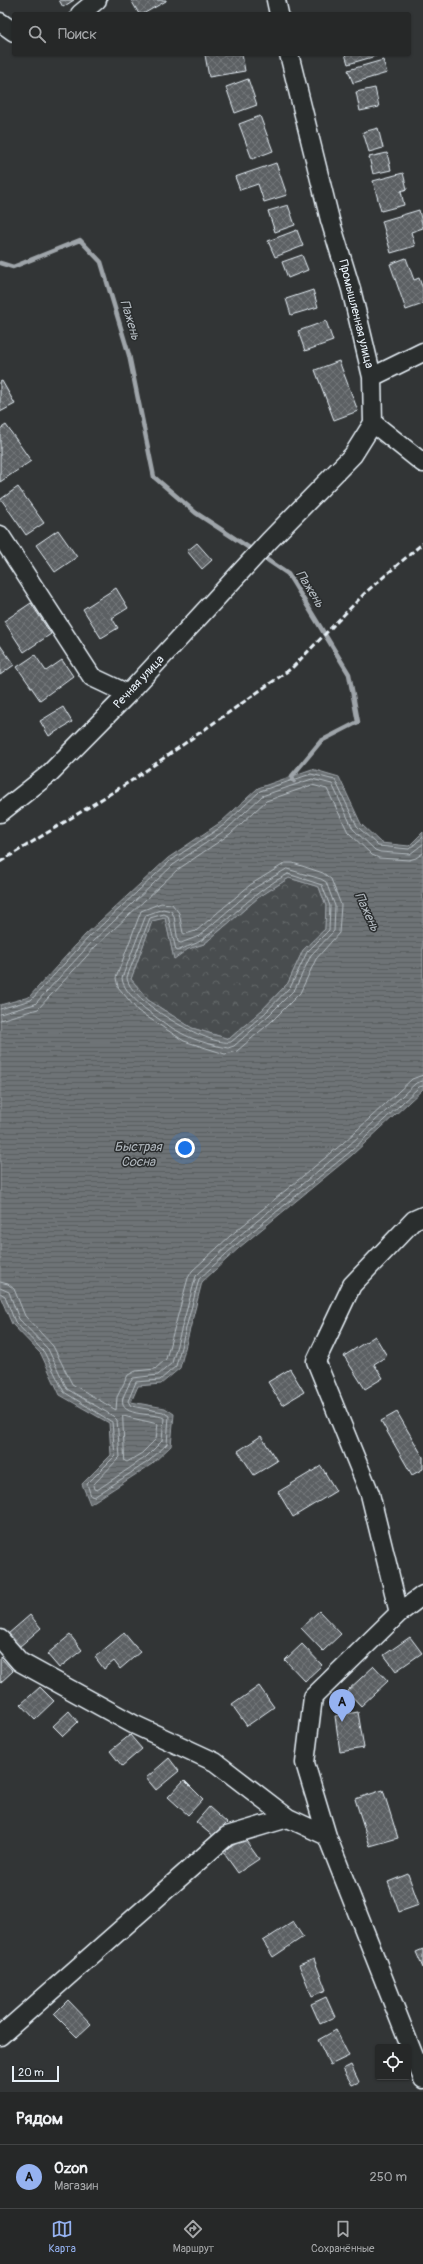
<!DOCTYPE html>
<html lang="ru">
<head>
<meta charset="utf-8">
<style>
  body { margin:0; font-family:Pangolin,sans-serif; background:#2e3030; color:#f1f3f6 }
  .controls { position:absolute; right:12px; bottom:12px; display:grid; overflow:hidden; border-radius:4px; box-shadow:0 1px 3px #0004 }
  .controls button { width:36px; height:36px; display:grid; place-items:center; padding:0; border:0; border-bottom:1px solid #424445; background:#262828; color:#f1f3f6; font:20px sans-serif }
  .scale { position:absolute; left:12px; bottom:10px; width:47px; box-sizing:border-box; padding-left:4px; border:2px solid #e8f1f8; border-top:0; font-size:11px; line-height:14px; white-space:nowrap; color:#e8f1f8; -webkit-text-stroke:3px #2a2d2e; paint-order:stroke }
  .you { position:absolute; left:185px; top:1148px; width:14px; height:14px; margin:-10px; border:3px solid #fff; border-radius:50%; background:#1a73e8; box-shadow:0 0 0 6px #1a73e833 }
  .badge { display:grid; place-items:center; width:26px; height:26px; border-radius:50%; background:#95b2f1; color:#111; font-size:13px; font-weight:700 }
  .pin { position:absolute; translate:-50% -33px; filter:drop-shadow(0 1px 2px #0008) }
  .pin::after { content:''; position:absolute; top:21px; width:14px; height:12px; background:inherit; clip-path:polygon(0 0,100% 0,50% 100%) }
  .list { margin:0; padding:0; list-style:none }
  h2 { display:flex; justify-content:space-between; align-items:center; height:52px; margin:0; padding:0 16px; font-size:17px }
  h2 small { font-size:13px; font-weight:400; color:#a4a6a8 }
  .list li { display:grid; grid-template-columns:26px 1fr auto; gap:12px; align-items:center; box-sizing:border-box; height:64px; padding:0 16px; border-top:1px solid #424445 }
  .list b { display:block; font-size:15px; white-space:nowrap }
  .list p { margin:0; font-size:13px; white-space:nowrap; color:#a4a6a8 }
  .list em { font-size:13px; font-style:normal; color:#a4a6a8 }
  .icon { flex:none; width:22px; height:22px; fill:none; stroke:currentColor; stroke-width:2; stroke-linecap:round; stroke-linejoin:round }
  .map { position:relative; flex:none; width:423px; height:2092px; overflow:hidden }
  .search { position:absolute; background:#262828; box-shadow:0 1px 3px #0004; left:12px; right:12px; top:12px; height:44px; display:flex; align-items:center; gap:10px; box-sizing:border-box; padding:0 14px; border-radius:4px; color:#a4a6a8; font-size:15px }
  .sheet { height:116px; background:#262828 }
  nav { display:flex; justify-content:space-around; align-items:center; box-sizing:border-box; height:56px; border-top:1px solid #424445; background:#262828; font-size:11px; color:#a4a6a8 }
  nav a { display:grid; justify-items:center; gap:2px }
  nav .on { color:#95b2f1 }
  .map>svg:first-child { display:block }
</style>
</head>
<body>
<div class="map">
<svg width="423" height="2092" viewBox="0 0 423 2092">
  <defs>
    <pattern id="forest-crowns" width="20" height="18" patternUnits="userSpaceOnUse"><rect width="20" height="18" fill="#494d4f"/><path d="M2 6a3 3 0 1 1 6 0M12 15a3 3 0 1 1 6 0" fill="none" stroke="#636769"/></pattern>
    <pattern id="water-rules" width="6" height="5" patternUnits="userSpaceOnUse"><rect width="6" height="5" fill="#6e7376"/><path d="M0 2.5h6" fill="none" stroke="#5a5e60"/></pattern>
    <pattern id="building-cross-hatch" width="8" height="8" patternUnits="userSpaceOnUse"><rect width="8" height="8" fill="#5c6063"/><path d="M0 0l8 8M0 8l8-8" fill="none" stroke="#73777a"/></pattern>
  </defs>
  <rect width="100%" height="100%" fill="#323536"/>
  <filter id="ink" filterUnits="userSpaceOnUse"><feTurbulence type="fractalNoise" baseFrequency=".025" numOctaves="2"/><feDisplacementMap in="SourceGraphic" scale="8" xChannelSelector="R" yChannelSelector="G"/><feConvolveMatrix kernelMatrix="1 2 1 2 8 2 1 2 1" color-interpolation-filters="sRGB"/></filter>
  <g filter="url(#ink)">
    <path fill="url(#forest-crowns)" stroke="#989fa4" d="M289 878 319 887 326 906 325 929 303 950 288 983 262 1010 229 1039 192 1028 148 1000 131 979 152 921 165 917 174 959 188 949 204 944 259 897Z"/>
    <path fill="url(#water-rules)" stroke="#9fa5aa" fill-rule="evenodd" d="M312 769 339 777 361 824 381 843 409 846 423 832V1089L352 1155 240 1247 202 1282 180 1368 161 1384 138 1386 131 1402 165 1408 174 1414 171 1446 152 1464 90 1504 82 1484 111 1455 109 1423 60 1395 41 1354 12 1324 0 1296V1005L29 997 85 935 168 858 221 822 258 788ZM289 878 319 887 326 906 325 929 303 950 288 983 262 1010 229 1039 192 1028 148 1000 131 979 152 921 165 918 174 959 188 949 204 944 259 897Z"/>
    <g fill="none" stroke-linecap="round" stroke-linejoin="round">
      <path stroke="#b7bfc4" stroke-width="1" d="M286 863H293L323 873 331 879 341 905 339 933 316 959 300 993 272 1021 237 1051 225 1054 184 1041 138 1011 118 987 116 978 141 911 161 903 172 904 179 913 183 933 185 934 196 931 250 885Z
        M287 869 321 879 326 882 335 906 334 931 311 955 295 989 268 1016 234 1046 228 1048C215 1046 201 1042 189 1037 171 1029 123 998 122 978L146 915 163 909 171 911 174 916 178 942 181 943 199 936 253 889Z
        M288 874 322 885 330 906 329 930 307 952 291 986 265 1013 231 1042C210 1047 127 1000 127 977L150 918 164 914 168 916 176 950 178 951C186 946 196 945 203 939 232 918 255 890 288 874Z
        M0 1009 31 1000 88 938 170 861 224 825 260 791 311 774 335 780 357 826 378 846 409 849 423 837
        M0 1014 35 1004 92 942 173 865 227 829 262 796 312 779 332 784 353 829 375 850 380 852 410 854 423 844
        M0 1020 38 1009 96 946 177 870 230 834 266 801 312 785 327 789 348 832 372 855 379 858 409 860 416 858 423 853
        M0 1282 8 1284 14 1289 25 1316 53 1346 72 1384 116 1410 117 1397 128 1375 136 1371 155 1369 166 1359 188 1278 192 1271 230 1236 342 1144 412 1079 423 1075
        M0 1288 9 1292 19 1319 48 1349 67 1389 113 1416 117 1420 120 1457 93 1485 94 1489 97 1490 146 1457 162 1441 164 1418C153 1412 114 1418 124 1395 127 1389 129 1383 133 1378L158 1375 172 1363 196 1276 234 1240 346 1148 416 1083 423 1081
        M0 1293 5 1296 15 1322 44 1352 64 1392 112 1422 115 1456 87 1484 91 1496 94 1497 149 1461 167 1444 169 1416 163 1412 131 1406 128 1401 136 1382 160 1380 176 1366 199 1279 237 1244 350 1152 419 1087 423 1086
        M123 1416 158 1424 156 1439 142 1453 127 1462 125 1461Z"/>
      <path stroke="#9fa5aa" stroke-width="4.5" d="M0 263 13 267 80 240 101 262 129 355 154 477 196 513 254 551
        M260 555 288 574 349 674 358 722 321 741 292 776 294 781"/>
    </g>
    <path fill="url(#building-cross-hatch)" stroke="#e8f1f8" d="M59 0H74L63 7Z
      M131 0H166V1L143 14H139Z
      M214 54H242L245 71 209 77 205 55Z
      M345 54H375L376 56 348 64Z
      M383 60 387 73 353 83 348 70Z
      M248 79 257 105 235 113 226 87Z
      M375 88 379 107 360 111 356 92Z
      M260 116 273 151 252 159 239 124Z
      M378 128 383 148 369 152 363 132Z
      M387 153 391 170 373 174 369 157Z
      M276 163 287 195 264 202 258 184 240 190 235 177Z
      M403 173 407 189 401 191 404 205 381 211 373 181Z
      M288 205 295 225 275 232 268 211Z
      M419 210 423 228 411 232 415 246 391 253 382 221Z
      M297 230 303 246 275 257 268 241Z
      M302 255 308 270 288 278 282 262Z
      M406 258 414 280 419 278 423 289V304L406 310 390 264Z
      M313 290 318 307 291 315 286 299Z
      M326 321 333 341 305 351 298 331Z
      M339 361 358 411 334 420 315 370Z
      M2 381 15 404 0 412V382Z
      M6 425 31 461 0 482V429Z
      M18 487 44 523 26 535 1 499Z
      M58 530 77 557 55 572 36 545Z
      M197 543 212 560 202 569 187 551Z
      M116 588 128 608 112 618 118 628 101 638 83 609Z
      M31 603 51 634 24 652 4 621Z
      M0 645 14 665 0 675Z
      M35 655 46 671 62 660 73 676 40 700 17 667Z
      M63 707 72 722 49 736 40 721Z
      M375 1336 387 1356 374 1364 383 1378 365 1389 344 1356Z
      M290 1369 304 1392 282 1405 268 1382Z
      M397 1412 423 1457V1469L412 1475 381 1421Z
      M261 1436 277 1461 254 1475 238 1451Z
      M321 1466 336 1491 293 1517 278 1492Z
      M319 1611 341 1634 323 1651 301 1628Z
      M30 1615 41 1628 19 1647 8 1634Z
      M124 1633 140 1652 120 1669 114 1661 104 1669 95 1657Z
      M70 1635 82 1650 59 1668 47 1654Z
      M410 1637 422 1653 396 1671 384 1655Z
      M302 1644 322 1665 305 1681 285 1660Z
      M0 1657 13 1671 0 1683Z
      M374 1666 388 1681 361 1706 347 1691Z
      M259 1686 274 1707 247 1726 232 1705Z
      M40 1687 54 1701 35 1719 21 1704Z
      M69 1711 78 1722 63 1736 53 1726Z
      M358 1712 364 1748 340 1752 335 1716Z
      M130 1735 142 1749 122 1766 110 1751Z
      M169 1758 179 1771 156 1790 146 1778Z
      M184 1780 203 1799 188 1815 168 1797Z
      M383 1790 398 1838 370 1846 355 1799Z
      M209 1807 227 1823 214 1837 196 1822Z
      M244 1838 259 1859 238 1873 223 1852Z
      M408 1874 419 1905 399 1912 388 1882Z
      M293 1922 303 1937 273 1957 263 1941Z
      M423 1949V1968L416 1952Z
      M314 1959 326 1990 312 1996 299 1965Z
      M326 1997 335 2017 320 2024 311 2004Z
      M68 2000 91 2024 77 2037 54 2014Z
      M336 2030 349 2056 330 2065 318 2040Z
      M351 2065 359 2082 352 2085 343 2069Z"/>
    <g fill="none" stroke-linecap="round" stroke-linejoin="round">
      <g stroke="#e8f1f8" stroke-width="21">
        <path id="minor" d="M276 0 279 14
          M80 14 97 0
          M0 22 14 32
          M372 377 423 352
          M373 423 423 463
          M0 535 92 677 128 694
          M0 813 49 774 128 694 269 541 353 455 373 423 372 377 351 289 330 220 289 54
          M423 1595 399 1613 313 1697 305 1763 327 1836 423 2079
          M399 1613 370 1494 316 1361 352 1285 414 1220 423 1216
          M0 1639 20 1662 133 1724 215 1762 288 1818 327 1836
          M0 2036 227 1836 288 1818"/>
      </g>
      <use href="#minor" stroke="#2a2d2e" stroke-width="18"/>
      <path stroke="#e8f1f8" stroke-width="3" stroke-dasharray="6 3" stroke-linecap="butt" d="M0 862 134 779 292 668 366 592 423 543"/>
    </g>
  </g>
  <g text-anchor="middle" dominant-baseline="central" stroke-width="3" stroke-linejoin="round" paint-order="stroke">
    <g font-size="12" fill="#e8f1f8" stroke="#2a2d2e">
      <text transform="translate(356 314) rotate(76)">Промышленная улица</text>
      <text transform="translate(139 682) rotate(-47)">Речная улица</text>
    </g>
    <g font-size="13" font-style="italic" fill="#b1b8be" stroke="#2a2d2e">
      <text transform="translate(130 320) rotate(73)">Пажень</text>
      <text transform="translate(310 589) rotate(58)">Пажень</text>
      <text transform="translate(367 912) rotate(65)">Пажень</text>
      <text x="138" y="1147">Быстрая<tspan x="138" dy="15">Сосна</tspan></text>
    </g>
  </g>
</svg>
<div class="controls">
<button><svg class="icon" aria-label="locate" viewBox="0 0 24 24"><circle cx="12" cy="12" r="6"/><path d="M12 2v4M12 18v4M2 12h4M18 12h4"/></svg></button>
</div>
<div class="scale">20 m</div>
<div class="you"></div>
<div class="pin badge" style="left:342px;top:1722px">A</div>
<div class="search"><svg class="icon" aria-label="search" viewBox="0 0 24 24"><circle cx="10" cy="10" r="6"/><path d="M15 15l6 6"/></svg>Поиск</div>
</div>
<section class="sheet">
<h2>Рядом<small></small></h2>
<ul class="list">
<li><span class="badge">A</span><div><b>Ozon</b><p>Магазин</p></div><em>250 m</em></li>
</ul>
</section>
<nav>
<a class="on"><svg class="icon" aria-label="map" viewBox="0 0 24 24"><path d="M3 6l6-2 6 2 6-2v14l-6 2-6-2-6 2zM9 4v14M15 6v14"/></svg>Карта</a>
<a><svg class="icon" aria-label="directions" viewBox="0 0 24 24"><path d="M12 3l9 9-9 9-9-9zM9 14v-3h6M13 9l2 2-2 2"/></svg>Маршрут</a>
<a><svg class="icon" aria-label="saved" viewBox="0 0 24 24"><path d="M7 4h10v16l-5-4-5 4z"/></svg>Сохранённые</a>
</nav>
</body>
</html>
